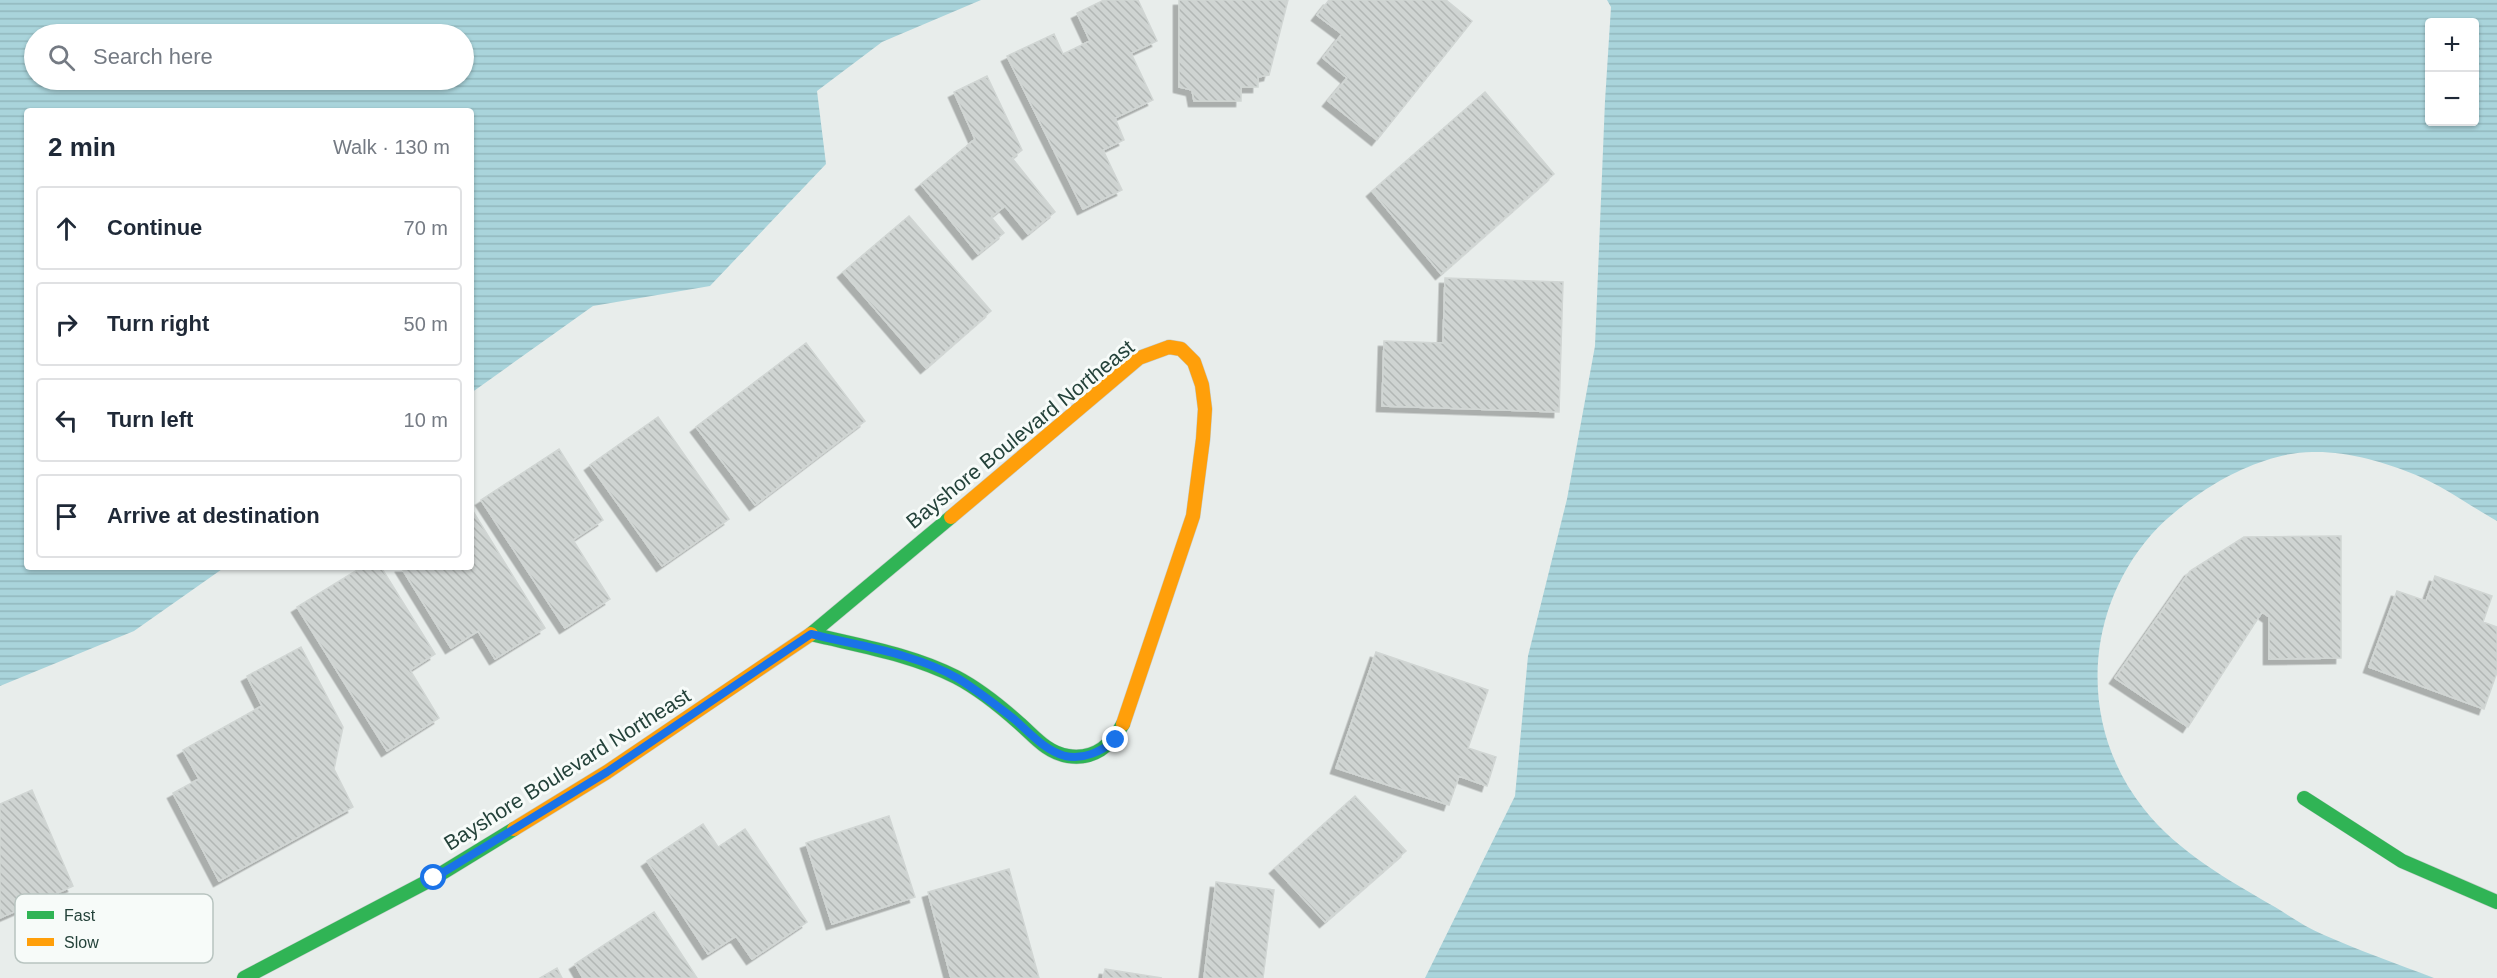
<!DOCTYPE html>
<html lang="en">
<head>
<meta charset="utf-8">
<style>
  body { margin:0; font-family:Arial,sans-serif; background:#f2f2f3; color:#1f2937 }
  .controls { position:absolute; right:18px; top:18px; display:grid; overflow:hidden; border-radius:6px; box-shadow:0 2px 4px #0004 }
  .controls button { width:54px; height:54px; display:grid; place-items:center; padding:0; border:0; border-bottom:2px solid #e0e1e3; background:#fff; color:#1f2937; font:30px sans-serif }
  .stop { position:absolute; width:18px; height:18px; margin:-14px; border:4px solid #1a73e8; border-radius:50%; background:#fff }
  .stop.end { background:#1a73e8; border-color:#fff; box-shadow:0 2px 6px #0008 }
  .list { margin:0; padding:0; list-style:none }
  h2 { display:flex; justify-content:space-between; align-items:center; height:78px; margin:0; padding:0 24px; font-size:26px }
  h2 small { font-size:20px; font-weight:400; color:#747a83 }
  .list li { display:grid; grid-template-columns:39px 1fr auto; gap:18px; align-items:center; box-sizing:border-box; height:84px; margin:0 12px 12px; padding:0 12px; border:2px solid #e0e1e3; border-radius:6px }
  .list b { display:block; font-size:22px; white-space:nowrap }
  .list em { font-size:20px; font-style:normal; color:#747a83 }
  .icon { flex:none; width:33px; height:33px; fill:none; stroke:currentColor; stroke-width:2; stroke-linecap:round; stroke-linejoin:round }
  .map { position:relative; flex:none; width:2497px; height:978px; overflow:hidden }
  .search { position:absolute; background:#fff; box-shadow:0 2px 4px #0004; left:24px; top:24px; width:450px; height:66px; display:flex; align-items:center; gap:15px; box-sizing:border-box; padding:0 21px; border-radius:33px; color:#747a83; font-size:22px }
  .panel { position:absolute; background:#fff; box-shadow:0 2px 4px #0004; left:24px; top:108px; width:450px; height:462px; border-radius:6px }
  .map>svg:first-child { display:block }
</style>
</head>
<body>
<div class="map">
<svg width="2497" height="978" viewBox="0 0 2497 978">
  <defs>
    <pattern id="water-rules" width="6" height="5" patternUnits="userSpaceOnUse" patternTransform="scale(1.5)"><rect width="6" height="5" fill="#a9d4db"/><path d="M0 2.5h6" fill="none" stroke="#91b7bd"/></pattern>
    <pattern id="building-back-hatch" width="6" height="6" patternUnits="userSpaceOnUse" patternTransform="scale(1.5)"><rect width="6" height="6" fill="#cfd4d2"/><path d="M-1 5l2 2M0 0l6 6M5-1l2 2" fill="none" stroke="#b2b7b5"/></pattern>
    <filter id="shadow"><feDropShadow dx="-5.5" dy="5.5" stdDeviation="0" flood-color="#0004"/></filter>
  </defs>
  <rect width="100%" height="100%" fill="#e8edeb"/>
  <path fill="url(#water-rules)" fill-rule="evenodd" d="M0 0H981L882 42 817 91 826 164 710 286 593 306 471 393V111H27V567H225L134 631 0 686ZM34 34H464V80H34Z
    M1607 0H2497V521C2472 507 2441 485 2416 475 2385 462 2346 451 2312 452 2275 452 2231 472 2202 492 2184 504 2165 519 2151 535 2083 613 2079 728 2144 809 2178 852 2228 880 2275 907 2291 917 2307 928 2324 935 2360 951 2398 964 2434 978H1425L1515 796 1528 656 1567 499 1595 346 1605 101 1611 7ZM2430 22H2474V122H2430Z"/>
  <path fill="url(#building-back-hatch)" stroke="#d1d6d4" stroke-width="1.5" filter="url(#shadow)" d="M1104 0H1138L1157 41 1131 53 1153 100 1115 118 1124 140 1103 150 1122 190 1083 209 1007 56 1054 34 1063 54 1090 41 1077 13Z
    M1179 0H1288L1269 75 1258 77V87H1241V101H1194L1192 90 1179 87Z
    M1329 0H1446L1472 21 1377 140 1328 101 1347 78 1323 58 1342 34 1317 15Z
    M987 76 1022 150 1012 158 1055 212 1028 234 1005 206 991 217 1004 233 978 254 921 184 975 139 954 92Z
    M1485 92 1554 174 1441 274 1372 191Z
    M909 216 991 311 926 368 843 272Z
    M1445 278 1563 282 1559 412 1382 406 1384 341 1443 343Z
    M806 343 865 421 755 505 696 427Z
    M658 417 729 519 662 566 590 465Z
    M559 449 603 520 573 540 610 599 565 628 481 500Z
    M471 508 545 628 495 659 478 631 451 648 401 567H471Z
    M2341 536V658L2269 659V617L2262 612 2188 727 2115 678 2190 571 2244 537Z
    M362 567H381L435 654 410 670 439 718 387 751 297 607Z
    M2435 576 2492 596 2483 622 2497 627V672L2484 709 2369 667 2397 591 2426 601Z
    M301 647 343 727 334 769 353 807 219 881 173 793 199 779 183 750 262 706 247 676Z
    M1376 652 1488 690 1468 748 1496 757 1487 786 1459 776 1449 805 1336 768Z
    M32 790 73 886 0 918V804Z
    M1355 796 1406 851 1325 922 1275 868Z
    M889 816 915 897 832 924 806 843Z
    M703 824 718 847 745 829 807 922 752 959 736 936 708 954 647 861Z
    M1009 869 1039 978H951L928 892Z
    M1216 882 1274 890 1263 978H1204Z
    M654 912 697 978H583L575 964Z
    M557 968 562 978H540Z
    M1105 969 1162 978H1103Z"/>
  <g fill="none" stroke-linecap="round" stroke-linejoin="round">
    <g stroke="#c3cbc8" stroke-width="15">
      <path id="fast" d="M951 517 811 634C860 646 911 654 956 677 979 689 1000 706 1019 723 1034 736 1047 753 1068 756 1093 760 1111 746 1123 724
        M2304 798 2402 861 2497 902
        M244 978 434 878 514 829"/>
    </g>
    <g stroke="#c3cbc8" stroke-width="15">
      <path id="slow" d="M951 517 1139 358 1169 347
        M1123 724 1193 516 1203 439 1205 409 1202 385 1194 362 1181 349 1169 347
        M514 829 607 772 811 634"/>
    </g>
    <use href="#fast" stroke="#30b455" stroke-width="14"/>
    <use href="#slow" stroke="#ff9f0a" stroke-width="14"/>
  </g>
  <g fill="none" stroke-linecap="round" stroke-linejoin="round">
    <path stroke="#1a73e8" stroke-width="8" d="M434 878 607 772 811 634C859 646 915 653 959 679 978 691 996 705 1014 719 1030 733 1044 750 1065 756 1085 760 1101 751 1116 740"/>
  </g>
  <g text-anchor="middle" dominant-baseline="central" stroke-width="6" stroke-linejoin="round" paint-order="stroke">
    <g font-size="21" fill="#24423a" stroke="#f7fbf9">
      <text transform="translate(1020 434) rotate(-39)">Bayshore Boulevard Northeast</text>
      <text transform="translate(567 769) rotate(-32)">Bayshore Boulevard Northeast</text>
    </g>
  </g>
  <rect x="15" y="894" width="198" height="69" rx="9" fill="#f7fbf9" stroke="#b8c4c0" stroke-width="1.5"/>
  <rect x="27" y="911" width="27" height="8" fill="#30b455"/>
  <rect x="27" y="938" width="27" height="8" fill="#ff9f0a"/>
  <g font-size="16" fill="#24423a">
    <text x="64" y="921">Fast</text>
    <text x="64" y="948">Slow</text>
  </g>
</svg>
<div class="controls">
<button>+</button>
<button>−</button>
</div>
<div class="stop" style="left:434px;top:878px"></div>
<div class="stop end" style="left:1116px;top:740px"></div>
<div class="search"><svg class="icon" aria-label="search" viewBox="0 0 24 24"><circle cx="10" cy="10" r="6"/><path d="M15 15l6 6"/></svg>Search here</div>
<section class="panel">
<h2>2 min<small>Walk · 130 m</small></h2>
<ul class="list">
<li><svg class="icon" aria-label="ahead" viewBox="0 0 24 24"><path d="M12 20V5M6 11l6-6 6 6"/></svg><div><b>Continue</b></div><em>70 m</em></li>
<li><svg class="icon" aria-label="right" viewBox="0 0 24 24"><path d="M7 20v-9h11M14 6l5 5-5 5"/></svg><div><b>Turn right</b></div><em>50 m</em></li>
<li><svg class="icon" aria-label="left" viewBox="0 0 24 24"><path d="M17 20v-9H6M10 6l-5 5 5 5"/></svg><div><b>Turn left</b></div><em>10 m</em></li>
<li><svg class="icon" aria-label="arrive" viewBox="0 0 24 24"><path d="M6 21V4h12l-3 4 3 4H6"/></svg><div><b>Arrive at destination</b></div></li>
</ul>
</section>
</div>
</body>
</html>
